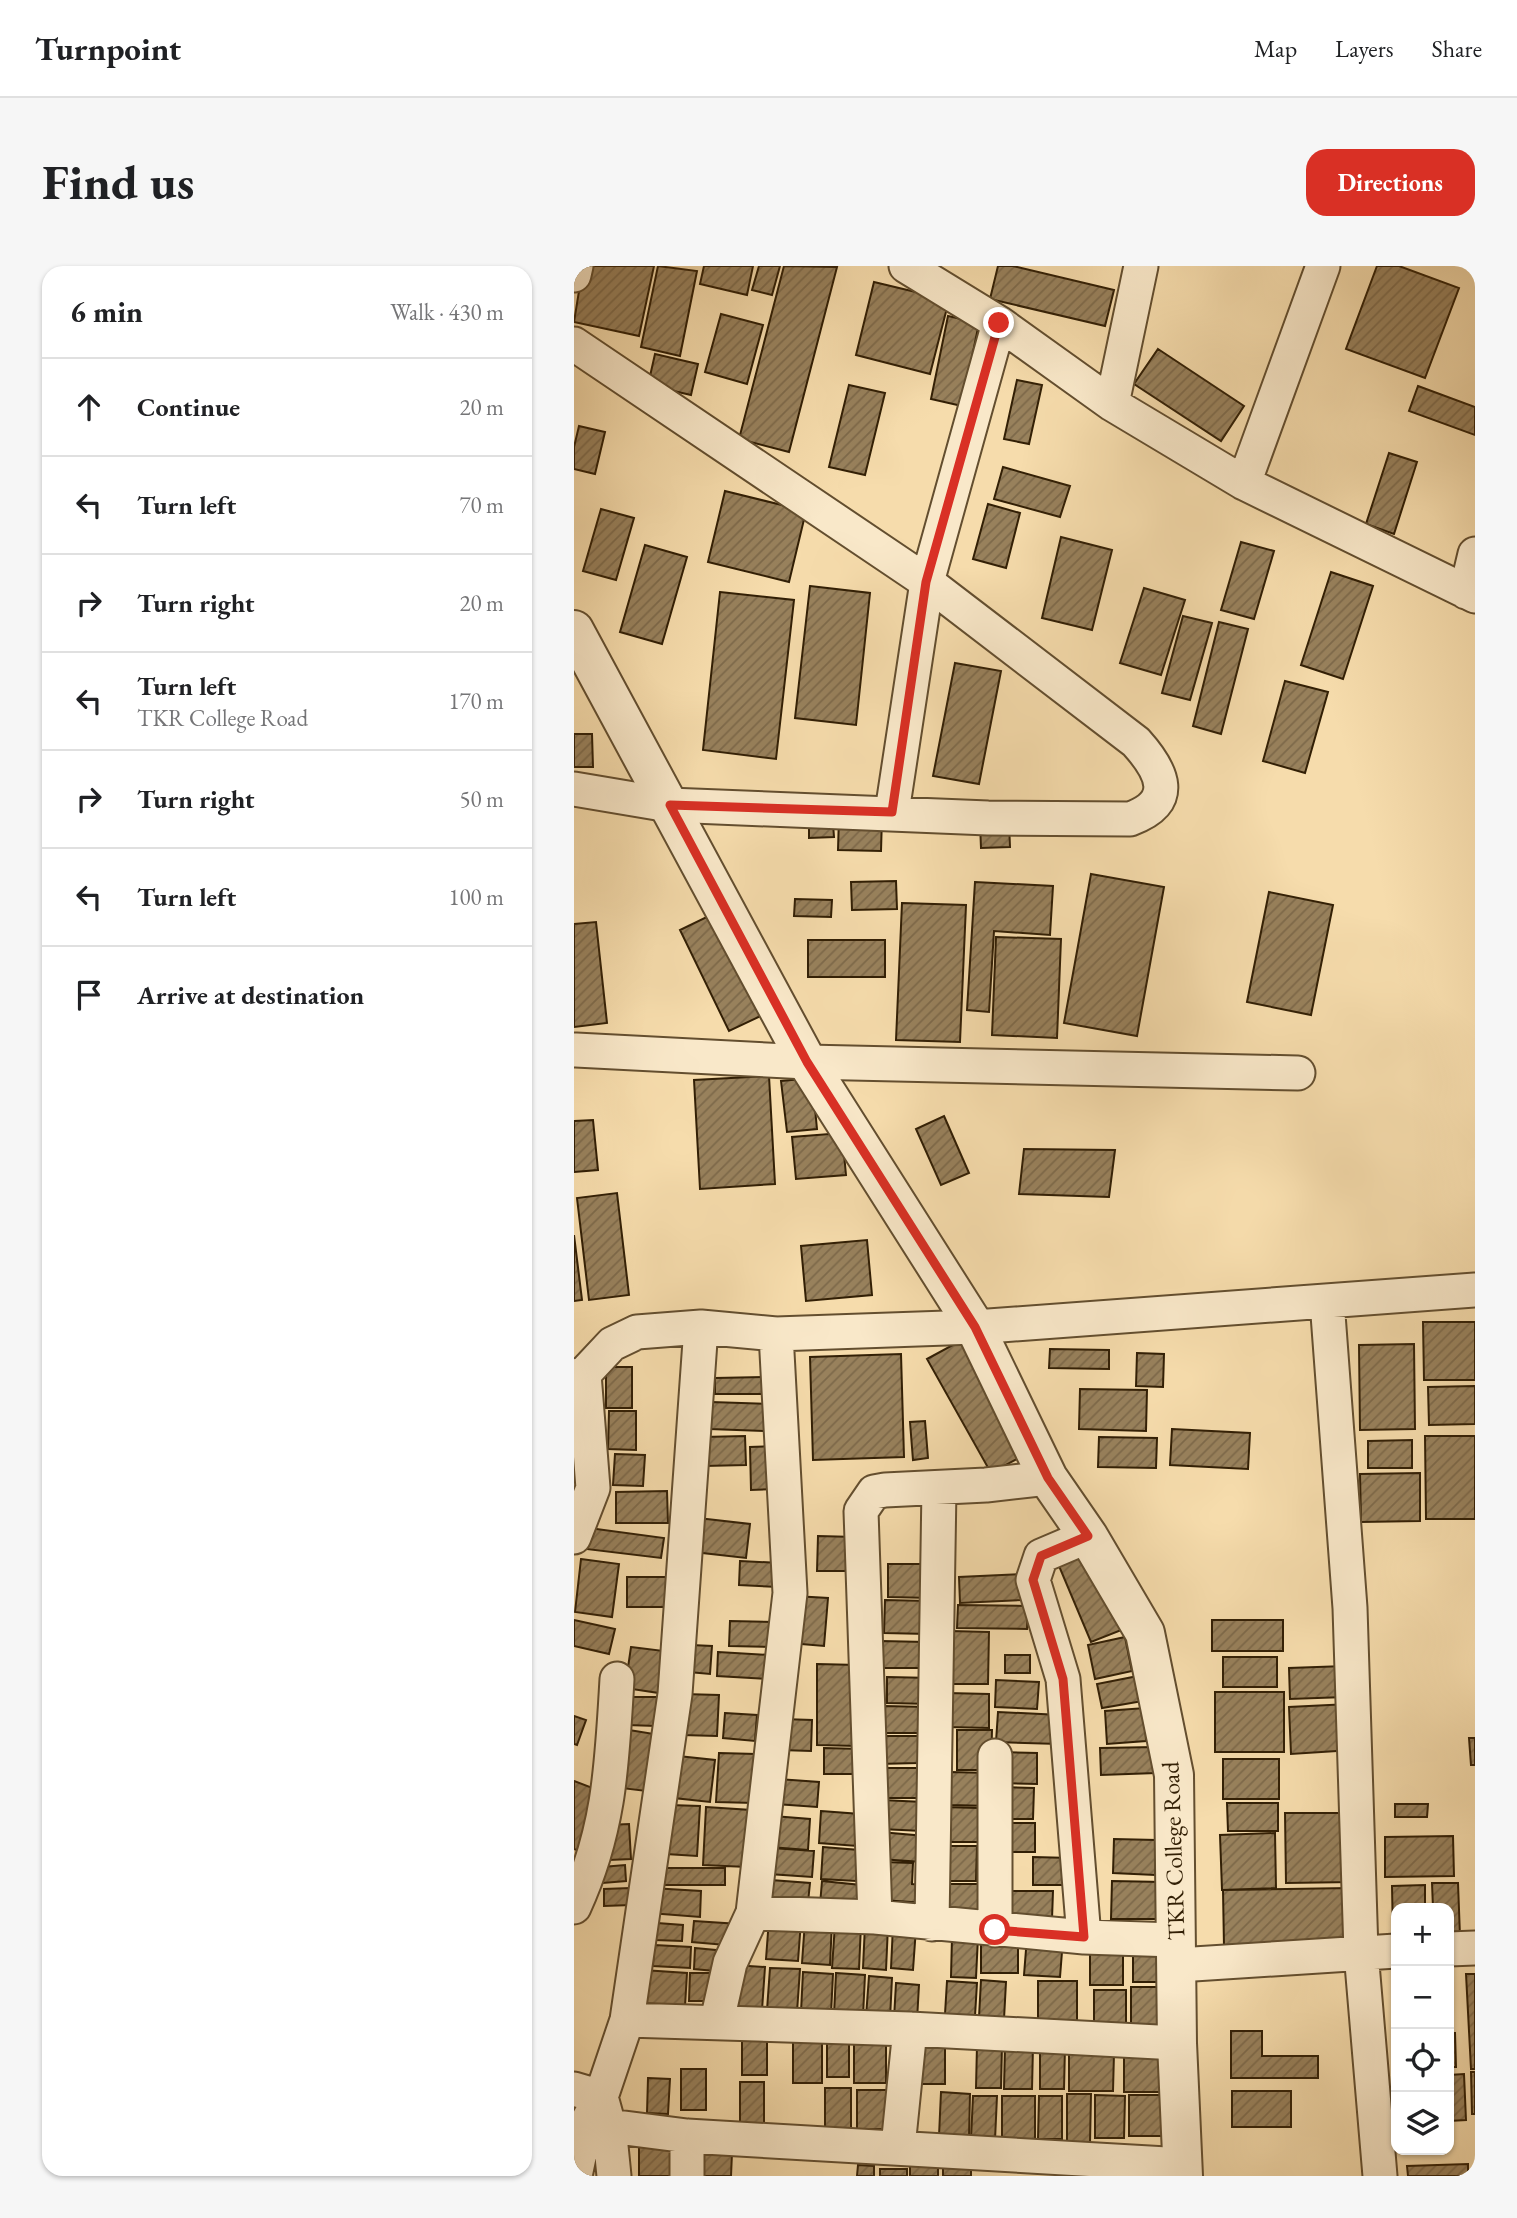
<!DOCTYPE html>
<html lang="en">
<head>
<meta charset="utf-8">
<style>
  body { margin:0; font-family:"EB Garamond",serif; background:#f6f6f6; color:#202124 }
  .controls { position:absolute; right:21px; bottom:21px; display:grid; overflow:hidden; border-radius:14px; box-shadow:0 2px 5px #0004 }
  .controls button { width:63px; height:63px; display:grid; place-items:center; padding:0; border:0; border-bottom:2px solid #e0e0e0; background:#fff; color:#202124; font:35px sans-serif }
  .stop { position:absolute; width:21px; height:21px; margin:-16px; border:5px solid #d93025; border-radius:50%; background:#fff }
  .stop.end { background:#d93025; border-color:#fff; box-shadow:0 2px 7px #0008 }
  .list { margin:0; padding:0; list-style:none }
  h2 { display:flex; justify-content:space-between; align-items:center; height:91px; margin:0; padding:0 28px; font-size:30px }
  h2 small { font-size:23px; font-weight:400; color:#757577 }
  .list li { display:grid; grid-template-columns:46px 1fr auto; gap:21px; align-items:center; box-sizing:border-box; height:98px; padding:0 28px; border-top:2px solid #e0e0e0 }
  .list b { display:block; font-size:26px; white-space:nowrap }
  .list p { margin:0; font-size:23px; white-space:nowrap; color:#757577 }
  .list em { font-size:23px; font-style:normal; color:#757577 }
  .icon { flex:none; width:38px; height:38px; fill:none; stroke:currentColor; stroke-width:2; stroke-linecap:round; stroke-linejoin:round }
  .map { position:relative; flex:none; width:901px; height:1910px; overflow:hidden; border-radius:21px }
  header { display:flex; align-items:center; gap:42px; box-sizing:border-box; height:98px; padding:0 35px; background:#fff; border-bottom:2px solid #e0e0e0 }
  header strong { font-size:33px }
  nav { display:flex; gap:38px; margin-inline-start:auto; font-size:24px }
  .intro { display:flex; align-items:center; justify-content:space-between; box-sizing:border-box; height:168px; padding:0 42px }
  h1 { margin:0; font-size:49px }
  .button { padding:18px 32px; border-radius:21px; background:#d93025; color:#fff; font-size:24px; font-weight:700 }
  main { display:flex; gap:42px; padding:0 42px }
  aside { flex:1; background:#fff; border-radius:21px; box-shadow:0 2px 5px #0004 }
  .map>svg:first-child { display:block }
</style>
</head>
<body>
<header>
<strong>Turnpoint</strong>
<nav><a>Map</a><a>Layers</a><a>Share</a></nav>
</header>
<div class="intro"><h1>Find us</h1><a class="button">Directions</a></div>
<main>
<aside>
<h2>6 min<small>Walk · 430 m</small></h2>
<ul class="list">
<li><svg class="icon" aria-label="ahead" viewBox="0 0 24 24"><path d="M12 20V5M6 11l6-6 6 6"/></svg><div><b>Continue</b></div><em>20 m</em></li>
<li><svg class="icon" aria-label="left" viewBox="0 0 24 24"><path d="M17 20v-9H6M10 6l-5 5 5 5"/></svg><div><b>Turn left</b></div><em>70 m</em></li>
<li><svg class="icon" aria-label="right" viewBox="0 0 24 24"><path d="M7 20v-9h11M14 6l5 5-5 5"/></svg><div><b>Turn right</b></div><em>20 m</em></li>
<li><svg class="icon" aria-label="left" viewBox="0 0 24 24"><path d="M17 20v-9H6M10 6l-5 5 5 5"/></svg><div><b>Turn left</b><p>TKR College Road</p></div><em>170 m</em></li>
<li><svg class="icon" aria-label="right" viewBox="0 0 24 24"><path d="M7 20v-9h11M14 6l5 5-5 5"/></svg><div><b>Turn right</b></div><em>50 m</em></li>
<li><svg class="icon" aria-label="left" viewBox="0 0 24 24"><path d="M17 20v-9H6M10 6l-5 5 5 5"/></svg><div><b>Turn left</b></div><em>100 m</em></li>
<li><svg class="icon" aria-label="arrive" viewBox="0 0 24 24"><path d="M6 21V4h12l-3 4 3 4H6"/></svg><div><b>Arrive at destination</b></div></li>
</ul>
</aside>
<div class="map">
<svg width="901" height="1910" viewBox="0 0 901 1910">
  <defs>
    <pattern id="building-hatch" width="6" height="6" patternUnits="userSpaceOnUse" patternTransform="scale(1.75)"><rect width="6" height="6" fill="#98815c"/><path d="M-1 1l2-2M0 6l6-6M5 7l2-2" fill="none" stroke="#7d694a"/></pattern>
  </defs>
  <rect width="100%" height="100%" fill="#f6dcac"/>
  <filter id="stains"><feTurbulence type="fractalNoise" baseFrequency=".00286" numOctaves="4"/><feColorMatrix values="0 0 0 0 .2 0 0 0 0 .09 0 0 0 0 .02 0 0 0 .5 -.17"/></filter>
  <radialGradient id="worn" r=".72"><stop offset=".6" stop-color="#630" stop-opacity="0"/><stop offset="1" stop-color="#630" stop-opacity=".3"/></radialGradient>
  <path fill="url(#building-hatch)" stroke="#321f05" stroke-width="2" d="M9 0H80L65 70 0 56Z
    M84 0 123 5 106 90 67 81Z
    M130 0H179L173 29 126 18Z
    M185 0H206L198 29 178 24Z
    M210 0 263 1 215 186 165 173Z
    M424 0H439L540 24 531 60 416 33Z
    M803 0H825L885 22 851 112 772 83Z
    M300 16 375 34 356 108 282 89Z
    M147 48 189 59 173 118 131 106Z
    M374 50 405 57 388 140 357 133Z
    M584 83 670 140 647 175 560 118Z
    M81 88 124 98 117 129 74 119Z
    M443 114 468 119 455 178 430 173Z
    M275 119 311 127 291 209 255 201Z
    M844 120 901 141V169L835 145Z
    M5 160 31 166 21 208 0 203V181Z
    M815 187 843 196 820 268 792 258Z
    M429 201 496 220 486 251 420 233Z
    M151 225 232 245 215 316 134 296Z
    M414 238 446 247 432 302 399 293Z
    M27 243 60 252 42 314 9 305Z
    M487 271 538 284 518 364 468 352Z
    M667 276 700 285 680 353 647 344Z
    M71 279 113 291 88 378 46 366Z
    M757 306 799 320 769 413 727 399Z
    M236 320 296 327 282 459 221 452Z
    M570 322 611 334 587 409 546 397Z
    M146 326 220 334 202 493 129 484Z
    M609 350 638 357 616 434 588 427Z
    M645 356 674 363 647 468 619 460Z
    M381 397 427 405 405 518 359 510Z
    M711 415 754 426 731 507 689 495Z
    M0 468H18L19 501H0Z
    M265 550 308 551 307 585 264 584Z
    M435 556 436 581 407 582 406 557Z
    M259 558 260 571 235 572V559Z
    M517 608 590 621 563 770 490 757Z
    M322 615 323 643 278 644 277 616Z
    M401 616 479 620 476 669 420 665 415 746 393 744Z
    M695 626 759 639 737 749 673 736Z
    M221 633 258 634 257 651 220 650Z
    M328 637 392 639 386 776 322 774Z
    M145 645 193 747 155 765 106 664Z
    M22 656 33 757 0 761V658Z
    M422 671 487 673 483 772 418 769Z
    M234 674H311V711H234Z
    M195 810 201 918 126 923 120 814Z
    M238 812 243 863 213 866 207 815Z
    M370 850 395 907 367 919 342 863Z
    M19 854 24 904 0 906V855Z
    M268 867 272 909 222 913 218 871Z
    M450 883 541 884 535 931 445 928Z
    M43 927 55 1029 15 1034 3 932Z
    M0 969 8 1034 0 1035Z
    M293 974 298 1029 232 1035 227 980Z
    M849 1056H901V1114H850Z
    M386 1075 450 1189 417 1207 353 1093Z
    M840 1078 841 1163 786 1164 785 1079Z
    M476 1083 535 1084V1103L475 1102Z
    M563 1087 590 1088 589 1121 562 1120Z
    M327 1088 330 1191 239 1194 236 1091Z
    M32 1101H58V1142H32Z
    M192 1111V1128H141V1112Z
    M901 1120V1158L855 1159 854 1121Z
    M506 1123 573 1124 572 1165 505 1163Z
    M137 1136 194 1138 193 1165 136 1163Z
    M35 1145H62V1184L34 1183Z
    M351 1155 354 1192 339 1194 336 1156Z
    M598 1163 676 1167 674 1203 596 1199Z
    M171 1170 172 1199 130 1200 129 1171Z
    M851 1170H901V1253H852Z
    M525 1171 583 1172 582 1202 524 1201Z
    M838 1174V1202H794V1175Z
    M200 1180 201 1223 177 1224 176 1181Z
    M41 1188 71 1189 69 1220 39 1219Z
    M846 1207V1255L787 1256 786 1208Z
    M93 1225 94 1257H42V1226Z
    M124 1252 176 1258 172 1292 120 1286Z
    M15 1262 90 1272 87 1292 12 1283Z
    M244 1270 281 1271 280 1305H243Z
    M517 1286 550 1363 517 1376 485 1300Z
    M7 1293 45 1298 38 1351 1 1346Z
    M166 1295 206 1297 204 1321 165 1319Z
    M314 1298H357V1332L314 1331Z
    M447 1308 448 1334 386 1337 385 1311Z
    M53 1311H92V1341H53Z
    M220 1330 254 1332 250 1380 216 1377Z
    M311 1334 355 1335 354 1368 310 1367Z
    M384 1339 454 1340 453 1363 383 1362Z
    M0 1354 41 1363 35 1388 0 1380Z
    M638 1354H709V1385H638Z
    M156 1355 202 1356V1381L155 1380Z
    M377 1365 415 1366 414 1418H377Z
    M551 1371 558 1405 521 1413 514 1379Z
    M307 1375 352 1376 351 1402H307Z
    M117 1379 138 1380 136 1408 115 1406Z
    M57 1381 90 1385 85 1427 51 1422Z
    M144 1386 195 1389 194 1413 143 1410Z
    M431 1389H456V1407H431Z
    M649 1391H703V1421H649Z
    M243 1398 284 1399 283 1480 243 1479Z
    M771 1400V1431L716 1433 715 1402Z
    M564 1410 569 1435 528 1442 523 1418Z
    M313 1411 358 1412 357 1438 313 1437Z
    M422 1414 465 1416 463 1443 421 1441Z
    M641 1426H710V1486H641Z
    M373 1427 415 1428V1462L372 1461Z
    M109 1428 145 1429 143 1470 108 1469Z
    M53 1431H83L82 1460 53 1459Z
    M775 1438 778 1484 717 1488 715 1441Z
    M310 1440 355 1441V1467H310Z
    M571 1442 572 1475 533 1478 531 1445Z
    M424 1446 486 1449 485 1478 422 1476Z
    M151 1447 183 1449 181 1475 149 1472Z
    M0 1450 12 1454 3 1479 0 1478Z
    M208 1453 238 1454 237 1485 207 1484Z
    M55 1464 80 1468 72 1525 47 1522Z
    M383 1464H418L417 1504H383Z
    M304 1470H344V1497L304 1498Z
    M895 1472H901V1499H897Z
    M581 1481 582 1507 527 1509 526 1482Z
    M250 1482 288 1483V1508H250Z
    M426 1486 463 1487V1518L425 1517Z
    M145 1487 182 1488 180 1537 142 1536Z
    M104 1490 141 1494 136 1536 100 1532Z
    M649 1493H705V1533H649Z
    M308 1502H345V1532H308Z
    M376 1506 416 1507V1540L376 1539Z
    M204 1513 245 1516 243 1541 202 1538Z
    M0 1515 29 1526 5 1585 0 1583Z
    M425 1521 460 1522 459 1553H425Z
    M308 1534 349 1536 348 1565 307 1563Z
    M653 1537H704V1565H654Z
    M821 1538H854L853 1551H821Z
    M95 1539 126 1540 123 1590 92 1588Z
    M132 1541 177 1544 173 1601 129 1599Z
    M369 1541 405 1542V1576H369Z
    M247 1545 286 1548 283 1580 245 1577Z
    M711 1547H778L779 1616 712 1617Z
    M199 1550 236 1553 234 1584 196 1581Z
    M426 1557H461V1586H425Z
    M55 1558 57 1593 35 1594 33 1559Z
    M306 1566 351 1570 349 1596 305 1593Z
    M701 1567 702 1622 648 1624 646 1569Z
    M879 1570 880 1610 811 1611V1571Z
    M540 1573 582 1574 581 1609 539 1607Z
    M363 1580H403L402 1615H362Z
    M249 1581 285 1584 282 1615 247 1613Z
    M198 1582 240 1585 238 1611 195 1608Z
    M459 1591 497 1592V1619H459Z
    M310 1596 339 1597 338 1618 351 1619V1637L308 1634Z
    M51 1599 52 1615 29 1617 28 1601Z
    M81 1602H151V1619H81Z
    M197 1614 236 1617 233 1646 194 1643Z
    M248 1615 287 1619 285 1642 246 1639Z
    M538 1615 589 1616V1653H537Z
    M858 1617H884L886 1670H875V1642H859Z
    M371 1618H407V1655H370Z
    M851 1619V1642H822V1670H819L818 1620Z
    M56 1622 57 1639 30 1640V1623Z
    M77 1622 127 1625 126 1651 76 1647Z
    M776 1622 777 1679 650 1681 649 1624Z
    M427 1625H479L478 1653H426Z
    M195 1653 227 1655 224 1695 192 1693Z
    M120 1655 165 1658 163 1680 118 1676Z
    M231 1655 258 1656 256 1699 228 1697Z
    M83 1657 109 1659 108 1675 81 1674Z
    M261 1658 287 1659 285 1703 258 1702Z
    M291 1659 314 1660 312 1704 289 1702Z
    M319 1660 342 1662 339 1704 317 1702Z
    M378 1671H404L402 1712 377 1711Z
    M453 1671 489 1673 486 1711 450 1709Z
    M407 1675H444V1707H407Z
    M559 1678H589V1716H559Z
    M80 1679 117 1681 116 1702 79 1700Z
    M121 1682 152 1685 151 1706 120 1703Z
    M516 1682H549V1719H516Z
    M159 1699 191 1701 188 1744 157 1742Z
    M196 1702 226 1703 223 1746 193 1744Z
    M69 1704 113 1707 111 1740 67 1737Z
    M229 1706 259 1708 257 1748 227 1746Z
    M116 1707H138L137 1735H115Z
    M262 1707 291 1709 289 1750 260 1749Z
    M892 1708H901V1803H897Z
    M295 1710 318 1712 316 1753 292 1751Z
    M407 1714 432 1716 430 1753 405 1751Z
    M373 1715 403 1717 401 1750 371 1748Z
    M464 1715H503V1756H464Z
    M322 1717 345 1719 343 1754 320 1753Z
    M557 1721H590V1761H557Z
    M520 1724H552V1765H520Z
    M657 1765H688V1790H744V1812H657Z
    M875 1767H881L882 1801H875Z
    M818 1768H822V1803H819Z
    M168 1769H193V1809H168Z
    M253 1771H275V1811H253Z
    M280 1774H312V1817H280Z
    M219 1776H248V1817H219Z
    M403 1779H428L427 1822H402Z
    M431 1780H459L458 1823H430Z
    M466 1780H491L490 1823H466Z
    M340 1781H371V1818H340Z
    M550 1785H588V1826H550Z
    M495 1787H540L539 1825H495Z
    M107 1803H132V1844H107Z
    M897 1806H901V1848H898Z
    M890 1808 892 1854 875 1855V1809Z
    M818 1811H822V1853H819Z
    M74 1812 96 1813 94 1848 73 1847Z
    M166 1816H190V1857H166Z
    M251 1822H277V1863H251Z
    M283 1824H316V1863H283Z
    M658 1825H717V1861H658Z
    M367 1826 396 1828 395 1871 365 1870Z
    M493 1828H517L516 1877 493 1876Z
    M521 1829 551 1830 550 1872H521Z
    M555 1829H594V1870H555Z
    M399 1830H423L421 1874 397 1873Z
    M428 1830H461V1877L428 1876Z
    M465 1830H488V1873H464Z
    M65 1881H104V1910H65Z
    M128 1885 158 1887 157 1910H126Z
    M894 1898V1910H834L833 1900Z
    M284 1899 300 1900V1910H283Z
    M336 1900H364V1910H336Z
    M369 1901H397V1910H369Z
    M306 1903H333V1910H306Z"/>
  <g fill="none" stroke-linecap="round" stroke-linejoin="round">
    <g stroke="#634e2f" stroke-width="37">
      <path id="minor" d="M332 0 425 57 538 138 670 217 901 330
        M0 9 2 0
        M0 78 353 316 562 476C589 506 603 536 556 553L414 552 95 539 0 523
        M538 138 567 0
        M670 217 749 0
        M892 326 901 288
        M318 546 353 316 425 57
        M2 784 233 796 724 807
        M753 1035 776 1342 787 1686 806 1910
        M0 1110 10 1108 38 1078 63 1066 127 1061 202 1068 401 1061 901 1024
        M0 1271 19 1222 10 1108
        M0 1641C36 1563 38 1497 43 1413
        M179 1647 301 1651 510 1671 601 1674
        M301 1651 287 1245 300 1226 311 1224 412 1219 474 1212
        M358 1658 365 1222
        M421 1664V1490
        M510 1671 489 1413 459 1314 467 1290 514 1270
        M875 1683 901 1682
        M604 1699 822 1685
        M53 1754 336 1763 603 1777
        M143 1755 156 1697 179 1647 216 1327 202 1068
        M0 1823 27 1831 35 1860 113 1870 610 1899
        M35 1860 40 1910
        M113 1870V1910
        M324 1881 336 1763
        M1 1910 12 1858 27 1831 53 1754 101 1428 127 1061"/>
    </g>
    <g stroke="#634e2f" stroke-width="42">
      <path id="tertiary" d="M0 364 233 796 401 1061 474 1212 514 1270 571 1367 600 1509 603 1777 609 1910"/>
    </g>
    <use href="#minor" stroke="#f9e8c9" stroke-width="33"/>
    <use href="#tertiary" stroke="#f9e8c9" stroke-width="38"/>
  </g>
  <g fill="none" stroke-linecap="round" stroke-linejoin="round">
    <path stroke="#d93025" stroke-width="9" d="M421 1664 510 1671 489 1413 459 1314 467 1290 514 1270 474 1212 401 1061 233 796 96 539 318 546 352 316 425 57"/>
  </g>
  <g text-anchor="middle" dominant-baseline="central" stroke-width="5" stroke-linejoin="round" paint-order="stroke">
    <g font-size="24" fill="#321f05" stroke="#f9e8c9">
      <text transform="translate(599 1585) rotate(-92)">TKR College Road</text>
    </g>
  </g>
  <rect width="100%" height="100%" filter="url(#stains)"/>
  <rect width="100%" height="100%" fill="url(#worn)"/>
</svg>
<div class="controls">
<button>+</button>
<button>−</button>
<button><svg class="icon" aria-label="locate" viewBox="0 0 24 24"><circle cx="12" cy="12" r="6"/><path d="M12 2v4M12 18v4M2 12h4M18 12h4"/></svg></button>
<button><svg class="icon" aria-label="layers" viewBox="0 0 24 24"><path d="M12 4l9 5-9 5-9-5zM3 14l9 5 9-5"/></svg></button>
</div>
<div class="stop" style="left:421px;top:1664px"></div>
<div class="stop end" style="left:425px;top:57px"></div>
</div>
</main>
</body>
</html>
